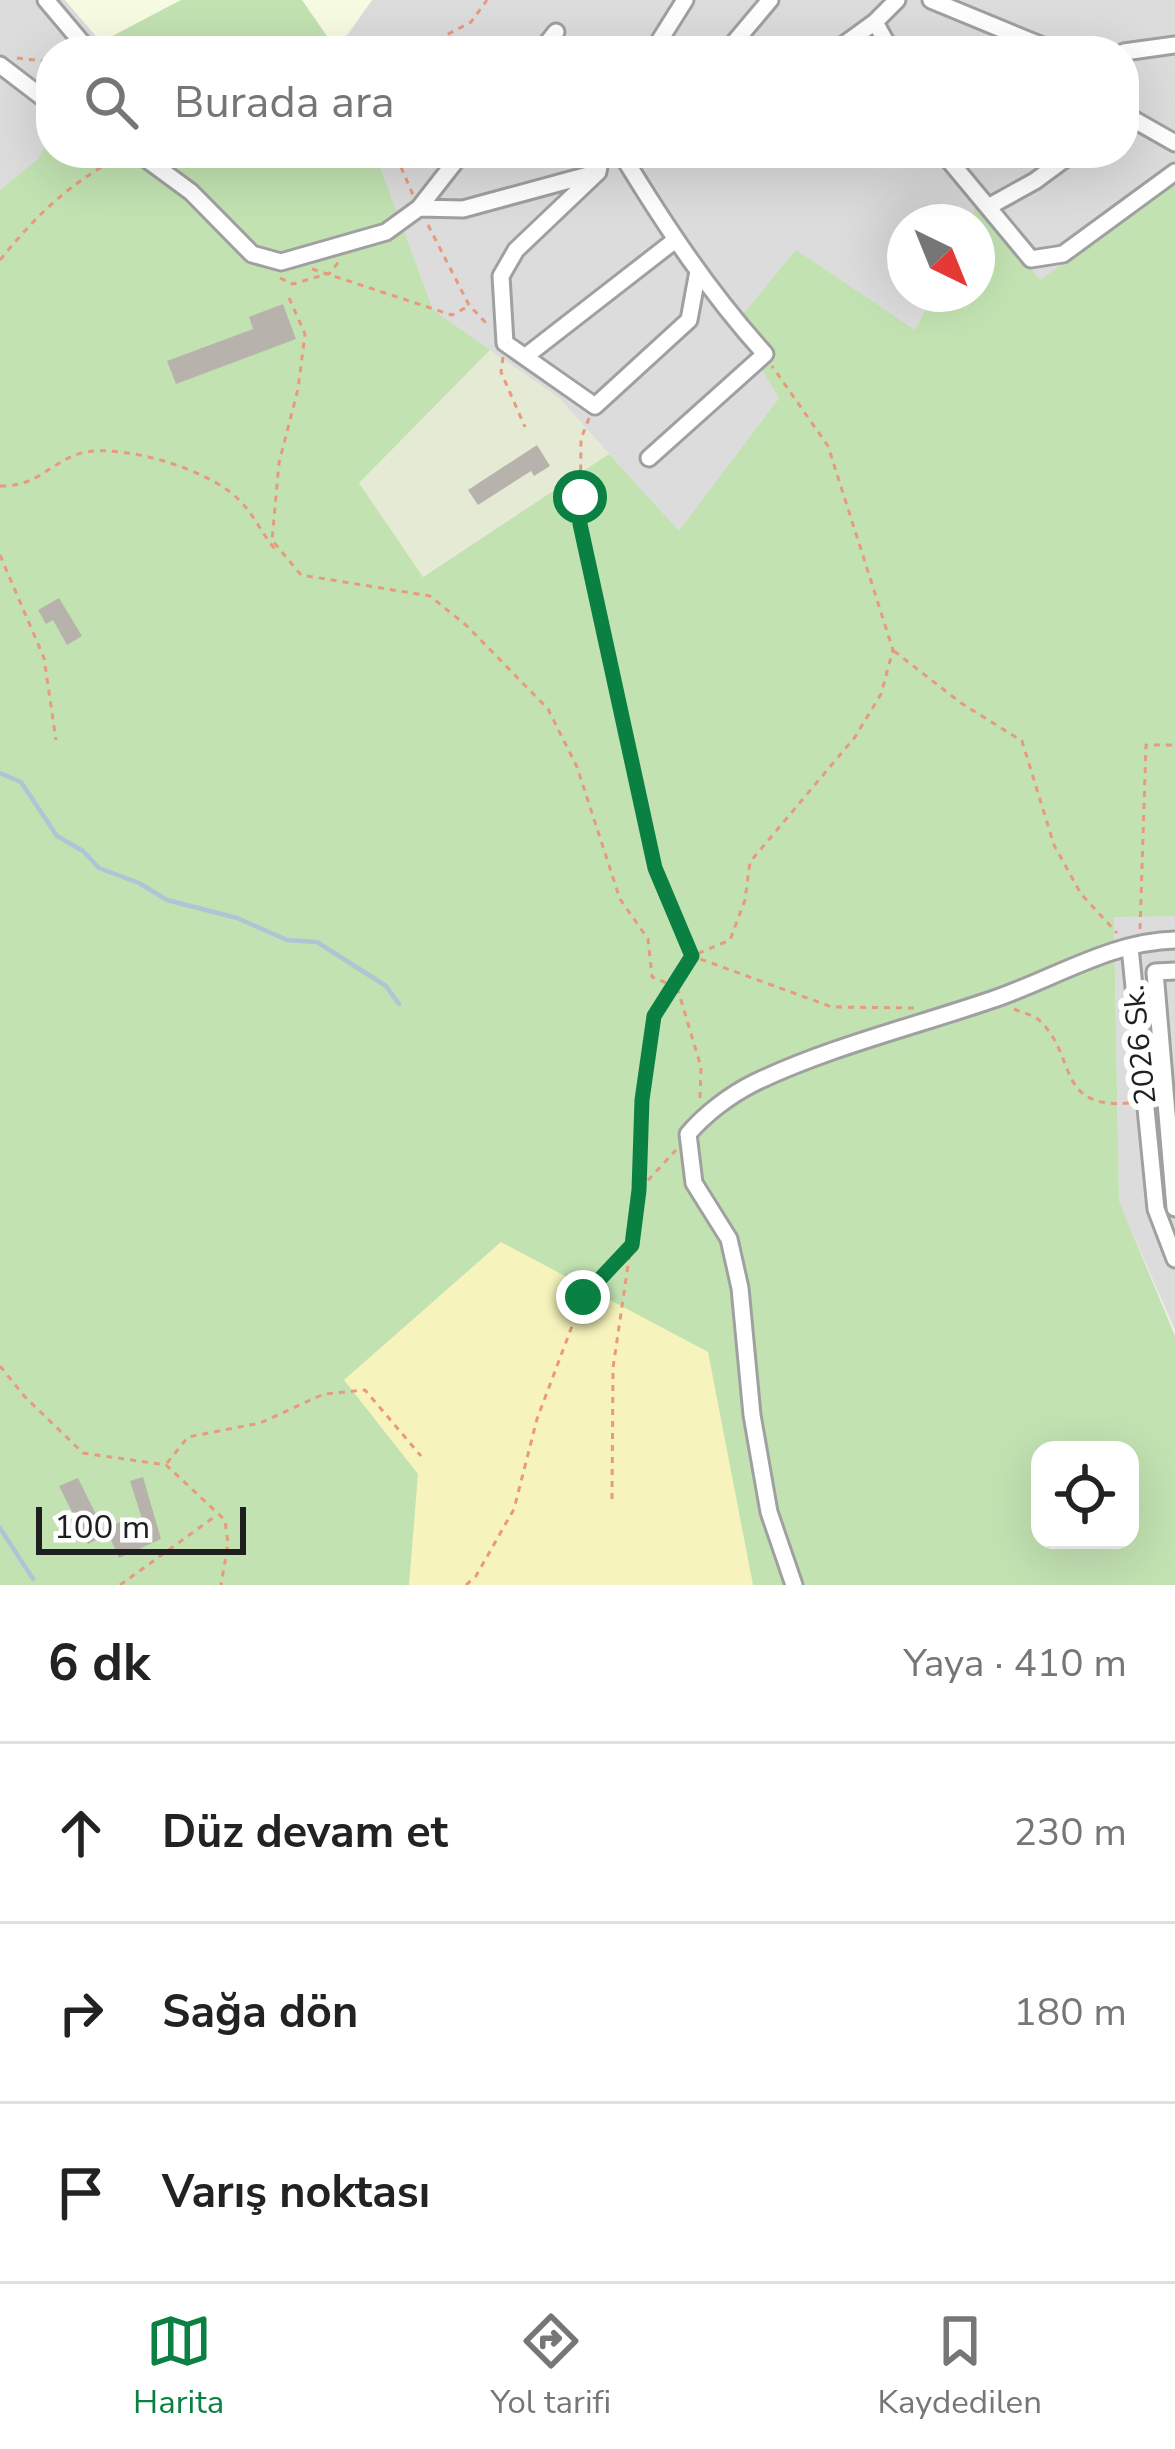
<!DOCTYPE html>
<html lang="tr">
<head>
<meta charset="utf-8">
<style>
  body { margin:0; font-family:"Nunito Sans",sans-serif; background:#f2f2f2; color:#222 }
  .controls { position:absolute; right:36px; bottom:36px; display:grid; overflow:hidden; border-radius:24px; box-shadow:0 12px 48px #0002 }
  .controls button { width:108px; height:108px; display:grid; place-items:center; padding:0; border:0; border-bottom:3px solid #e0e0e0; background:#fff; color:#222; font:60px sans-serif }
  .compass { position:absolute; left:887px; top:204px; width:108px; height:108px; border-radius:50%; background:#fff; box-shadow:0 12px 48px #0002; rotate:137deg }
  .scale { position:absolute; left:36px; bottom:30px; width:210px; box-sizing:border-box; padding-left:12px; border:6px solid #1f1f1f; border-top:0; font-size:33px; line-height:42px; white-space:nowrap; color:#1f1f1f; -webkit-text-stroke:9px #fff; paint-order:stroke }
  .stop { position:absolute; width:36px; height:36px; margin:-27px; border:9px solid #0b8043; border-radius:50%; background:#fff }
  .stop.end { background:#0b8043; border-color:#fff; box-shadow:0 3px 12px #0008 }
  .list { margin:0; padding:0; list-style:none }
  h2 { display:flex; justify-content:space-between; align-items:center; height:156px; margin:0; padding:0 48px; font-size:51px }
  h2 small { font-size:39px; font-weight:400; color:#767676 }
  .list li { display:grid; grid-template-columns:78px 1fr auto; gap:36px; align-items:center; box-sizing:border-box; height:180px; padding:0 48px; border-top:3px solid #e0e0e0 }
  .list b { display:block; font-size:45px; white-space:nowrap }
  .list em { font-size:39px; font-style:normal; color:#767676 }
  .icon { flex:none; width:66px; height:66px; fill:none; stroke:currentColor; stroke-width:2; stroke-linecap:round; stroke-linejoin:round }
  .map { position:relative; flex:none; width:1175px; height:1585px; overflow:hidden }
  .search { position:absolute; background:#fff; box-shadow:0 12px 48px #0002; left:36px; right:36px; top:36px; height:132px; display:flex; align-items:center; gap:30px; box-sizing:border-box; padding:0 42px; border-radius:48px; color:#767676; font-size:45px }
  .sheet { height:696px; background:#fff }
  nav { display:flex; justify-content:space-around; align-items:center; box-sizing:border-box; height:168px; border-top:3px solid #e0e0e0; background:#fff; font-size:33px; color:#767676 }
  nav a { display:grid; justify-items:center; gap:6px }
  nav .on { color:#0b8043 }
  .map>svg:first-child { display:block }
</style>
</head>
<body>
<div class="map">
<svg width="1175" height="1585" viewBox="0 0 1175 1585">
  <rect width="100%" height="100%" fill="#eeede6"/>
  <path fill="#dcdcdc" d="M0 0H65L101 42 97 51H51V136L39 159 0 190Z
    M372 0H1175V184L1039 281 977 206 968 222H905V294H933L915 330 779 398 679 532 559 398 433 311 375 153H1124V51H337Z
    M1114 916H1175V1330L1119 1202Z"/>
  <path fill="#f7fbe2" d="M65 0H181L101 42Z
    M302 0H372L336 49Z"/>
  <path fill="#e5ead4" d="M490 350 559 398 609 454 422 577 359 483Z"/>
  <path fill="#c2e2b2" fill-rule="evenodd" d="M181 0H302L337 51H97L101 42Z
    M51 136V153H375L433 310 490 350 359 483 423 577 609 454 679 531 779 398 735 324 796 250 915 330 933 294H977V222H968L977 205 1040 280 1175 184V916L1114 917 1119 1201 1175 1336V1585H0V190L38 159ZM1040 1450H1130V1540H1040Z"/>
  <path fill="#f6f4bc" d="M501 1242 708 1352 753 1585H409L418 1474 344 1380Z"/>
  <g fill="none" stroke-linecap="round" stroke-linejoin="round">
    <path stroke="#acc6d6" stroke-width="4.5" d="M0 773 21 782 57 836 83 851 99 868 139 883 167 900 237 918 287 940 317 942 386 986 399 1004
      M0 1528 33 1579"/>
  </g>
  <path fill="#b7b3ac" d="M283 304 296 339 176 384 167 361 253 329 249 317Z
    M537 445 550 466 534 476 531 471 478 505 468 490Z
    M59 598 82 636 67 645 53 620 46 624 38 610Z
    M143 1477 161 1539 119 1558 106 1528 120 1522 124 1530 143 1522 130 1481Z
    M78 1478 106 1535 88 1544 59 1486Z"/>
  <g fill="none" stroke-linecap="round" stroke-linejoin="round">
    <g stroke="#a0a0a0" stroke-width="21">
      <path id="minor" d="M46 0 89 51
        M931 0 1045 47 1064 51
        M875 22 891 51
        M541 51 556 32
        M653 51 685 0
        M727 51 770 0
        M835 51 875 22 897 0
        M1124 52 1175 45
        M0 65 51 104
        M1124 114 1175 143
        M138 153 191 192 252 254 281 262 386 232 419 208 462 153
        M601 153 598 172 516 250 501 276 505 343 595 406 689 320 698 271
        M621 153C664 224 709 292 765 354L649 458
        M943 153 1031 259 1063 254 1175 172
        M988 207 1035 181 1073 153
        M419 208 463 209 592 174
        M526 356 674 241
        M1130 947 1156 1209 1175 1259
        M1175 971 1155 972 1175 1208
        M794 1585 769 1512 752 1415 740 1288 729 1239 694 1183 688 1134C705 1114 730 1095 754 1083 829 1047 912 1027 991 1000 1051 980 1112 941 1175 940"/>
    </g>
    <path stroke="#e89a7d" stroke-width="3" stroke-dasharray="6 6" stroke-linecap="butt" d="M416 51 471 22 487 0
      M17 58 51 62
      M358 153 398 160 413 195
      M428 225 469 305 487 324
      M0 260C39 212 69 184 124 154
      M312 269 452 315 467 307
      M280 278 293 284 330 273 340 260
      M289 298 305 334 298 389 279 463 272 540 301 575 430 596 467 626 548 709 577 767 620 899 648 939 652 977 672 985
      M503 357 501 372 525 427
      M589 418 581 439 580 524 655 868 692 956 832 1007 917 1008
      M0 486C40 487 52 459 86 452 126 445 206 469 236 497 253 512 261 533 275 549
      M0 555 44 658 56 740
      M894 651 961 703 1022 741 1054 845 1081 894 1117 933
      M1140 929 1146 745H1175
      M1014 1009C1021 1012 1034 1015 1040 1021 1078 1058 1055 1109 1130 1103
      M700 1098 701 1067 678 990 682 968 692 956 730 940 745 900 750 862 855 737 881 694 893 650 828 446 772 366
      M639 1189 642 1099 654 1016 680 972
      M0 1366 25 1397 83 1453 166 1465 225 1520 228 1544 221 1585
      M167 1463 188 1437 260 1423 324 1394 365 1390 421 1456
      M612 1499 613 1368 639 1190 676 1150
      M120 1585 217 1515
      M466 1585 476 1576 514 1509 537 1419 583 1297 632 1245"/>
    <use href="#minor" stroke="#fff" stroke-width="15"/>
  </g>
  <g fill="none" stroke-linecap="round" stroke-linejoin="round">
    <path stroke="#0b8043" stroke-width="15" d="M580 497V524L655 868 692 956 654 1016 642 1100 639 1190 632 1245 583 1297"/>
  </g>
  <g text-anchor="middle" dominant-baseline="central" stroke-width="12" stroke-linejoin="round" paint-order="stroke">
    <g font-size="30" fill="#1f1f1f" stroke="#fff">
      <text transform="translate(1140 1045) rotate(-96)">2026 Sk.</text>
    </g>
  </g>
</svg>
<div class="controls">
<button><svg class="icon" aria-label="locate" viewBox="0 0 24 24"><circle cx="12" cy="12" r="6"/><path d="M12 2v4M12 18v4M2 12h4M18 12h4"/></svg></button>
</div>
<svg class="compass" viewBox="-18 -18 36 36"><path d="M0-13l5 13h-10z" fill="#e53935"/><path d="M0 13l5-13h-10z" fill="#767676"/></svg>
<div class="scale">100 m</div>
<div class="stop" style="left:580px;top:497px"></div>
<div class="stop end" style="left:583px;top:1297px"></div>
<div class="search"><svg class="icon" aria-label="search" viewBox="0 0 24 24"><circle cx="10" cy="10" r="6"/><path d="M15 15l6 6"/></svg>Burada ara</div>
</div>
<section class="sheet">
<h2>6 dk<small>Yaya · 410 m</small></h2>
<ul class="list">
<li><svg class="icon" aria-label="ahead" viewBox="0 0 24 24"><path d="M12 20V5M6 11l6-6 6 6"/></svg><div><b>Düz devam et</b></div><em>230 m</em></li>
<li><svg class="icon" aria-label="right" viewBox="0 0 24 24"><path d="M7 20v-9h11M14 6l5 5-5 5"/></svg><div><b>Sağa dön</b></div><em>180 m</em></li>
<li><svg class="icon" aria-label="arrive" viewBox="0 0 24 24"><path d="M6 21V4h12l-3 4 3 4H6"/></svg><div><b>Varış noktası</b></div></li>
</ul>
</section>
<nav>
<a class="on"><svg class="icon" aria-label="map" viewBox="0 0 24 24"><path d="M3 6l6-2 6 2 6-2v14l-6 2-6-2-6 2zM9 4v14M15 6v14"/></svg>Harita</a>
<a><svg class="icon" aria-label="directions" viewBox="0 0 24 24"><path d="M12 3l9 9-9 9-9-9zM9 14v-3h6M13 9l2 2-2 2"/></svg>Yol tarifi</a>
<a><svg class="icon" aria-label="saved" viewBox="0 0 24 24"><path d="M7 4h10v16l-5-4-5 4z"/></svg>Kaydedilen</a>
</nav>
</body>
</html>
